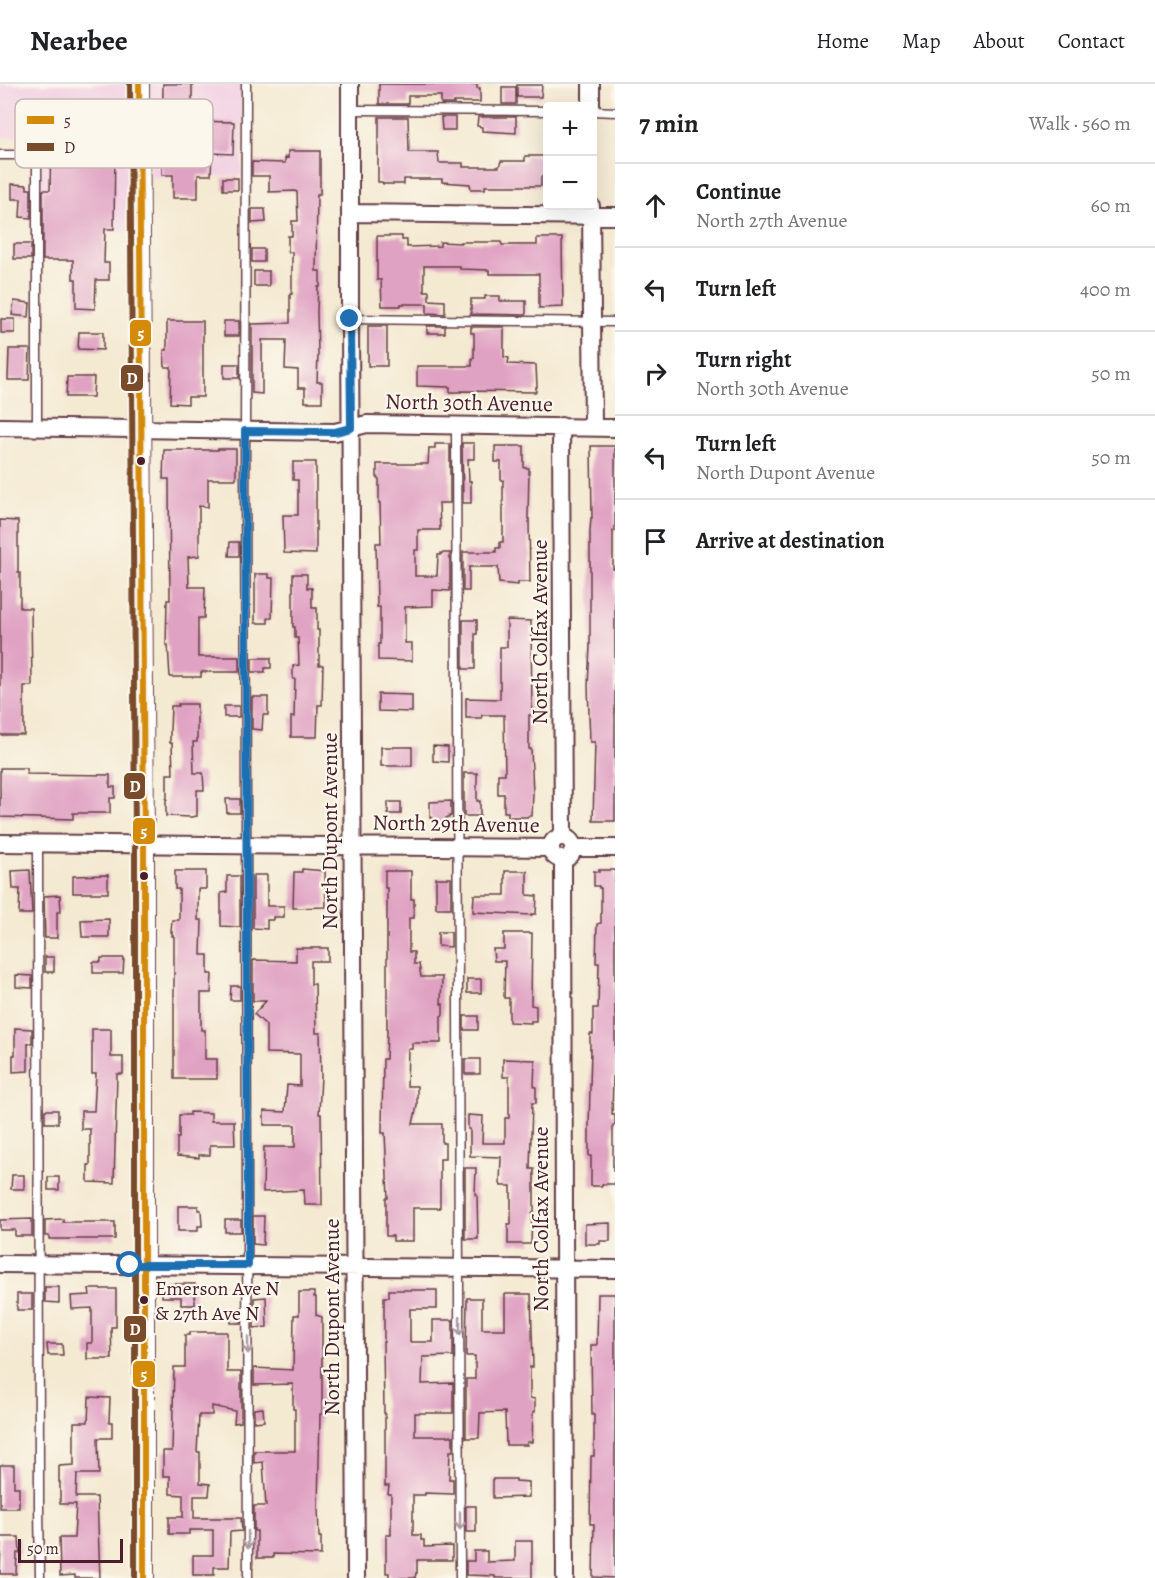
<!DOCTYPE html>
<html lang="en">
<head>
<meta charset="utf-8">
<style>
  body { margin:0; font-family:Alegreya,serif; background:#f6f6f6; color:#202124 }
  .controls { position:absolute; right:18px; top:18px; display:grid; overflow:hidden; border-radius:6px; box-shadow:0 6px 24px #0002 }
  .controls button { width:54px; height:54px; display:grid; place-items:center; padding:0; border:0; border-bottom:2px solid #e0e0e0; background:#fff; color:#202124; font:30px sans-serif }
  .scale { position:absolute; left:18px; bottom:15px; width:105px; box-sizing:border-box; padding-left:6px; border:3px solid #4a1f2b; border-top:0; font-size:16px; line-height:21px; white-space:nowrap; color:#4a1f2b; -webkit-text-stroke:4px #fbf7ec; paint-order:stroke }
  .stop { position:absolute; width:18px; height:18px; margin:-14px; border:4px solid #1f6fb2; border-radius:50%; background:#fff }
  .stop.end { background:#1f6fb2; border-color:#fff; box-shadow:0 2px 6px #0008 }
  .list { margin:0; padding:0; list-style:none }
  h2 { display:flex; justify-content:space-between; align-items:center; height:78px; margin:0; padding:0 24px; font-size:26px }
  h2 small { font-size:20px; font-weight:400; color:#757577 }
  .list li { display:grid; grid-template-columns:39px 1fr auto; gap:18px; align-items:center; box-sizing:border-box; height:84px; padding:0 24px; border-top:2px solid #e0e0e0 }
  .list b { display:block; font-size:22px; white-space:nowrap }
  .list p { margin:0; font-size:20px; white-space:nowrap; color:#757577 }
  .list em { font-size:20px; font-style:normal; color:#757577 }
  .icon { flex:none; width:33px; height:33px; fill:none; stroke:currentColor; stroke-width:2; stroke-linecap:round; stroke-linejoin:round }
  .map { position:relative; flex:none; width:615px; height:1494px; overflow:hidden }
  header { display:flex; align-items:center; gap:36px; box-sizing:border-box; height:84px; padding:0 30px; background:#fff; border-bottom:2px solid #e0e0e0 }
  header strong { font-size:28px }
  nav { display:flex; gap:33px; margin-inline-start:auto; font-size:21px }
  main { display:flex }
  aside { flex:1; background:#fff }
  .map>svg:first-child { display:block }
</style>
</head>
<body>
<header>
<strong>Nearbee</strong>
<nav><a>Home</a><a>Map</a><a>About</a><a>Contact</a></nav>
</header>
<main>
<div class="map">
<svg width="615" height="1494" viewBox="0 0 615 1494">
  <rect width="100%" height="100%" fill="#fbf7ec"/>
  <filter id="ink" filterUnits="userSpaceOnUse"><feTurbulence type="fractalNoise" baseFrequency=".0167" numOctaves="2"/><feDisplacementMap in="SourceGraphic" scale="12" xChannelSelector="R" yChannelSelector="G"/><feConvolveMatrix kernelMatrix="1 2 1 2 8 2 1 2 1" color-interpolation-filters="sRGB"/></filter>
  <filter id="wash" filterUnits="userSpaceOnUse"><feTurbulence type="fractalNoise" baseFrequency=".008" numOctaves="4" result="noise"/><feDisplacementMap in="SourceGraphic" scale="24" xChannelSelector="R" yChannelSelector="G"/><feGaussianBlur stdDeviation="1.35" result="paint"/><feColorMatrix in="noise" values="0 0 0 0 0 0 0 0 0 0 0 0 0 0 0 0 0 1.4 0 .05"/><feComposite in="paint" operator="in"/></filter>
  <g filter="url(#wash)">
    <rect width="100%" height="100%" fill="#f4e9d1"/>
    <path fill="#f2d0e2" d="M0 0H130V148L39 147 40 54 0 53Z
      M146 0H242V92L150 93 151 20Z"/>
    <g id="blocks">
      <path fill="#e0a2c3" d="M163 0H192V37L234 38 233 70 212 69 211 91H198V114H173V91H162Z
        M379 0H477V4H480V18H454V20H441V12H408V20H379Z
        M517 1H542L541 13H517Z
        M502 3H516V20H502Z
        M379 33H408L409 68H438L439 79H463V83H499L501 77H525V72H548V93H541V102H485V105H471L470 100 442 98V95H404V100H383L382 98H378V54H379Z
        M441 33H455V46H442Z
        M478 33H516V49L482 47V43L477 42Z
        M51 56H115L114 145H105L104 179H109V196H96L95 225 76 224V195H73V176H43V106H50Z
        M288 67H320V110H317L316 187H320V203H318L317 227 318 270 317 298H322V318H305V304H298V286L285 285 286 256H262V310L252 309V240L290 239V210H292V168H288V152H292V137H298L297 108 295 107 269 108V92H252V78L285 79V73L288 74Z
        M223 94H238V106H223Z
        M12 100 27 101V105H31V134L20 133 21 115H12Z
        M252 125H265L266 138 252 139Z
        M377 152H402V156H407V163L440 162V158L460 159V158H501L502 161H537V154H562L563 223 539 224V190H489V186L460 185V182H424V207H429V216L445 217V230L427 229V220H401V222H382L381 196H377Z
        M14 160H31V175H14Z
        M252 165H264V178H252Z
        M254 187H269V202H254Z
        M485 212H500V217H526V229L525 231 471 230V215H485Z
        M14 217 30 219 29 233 12 231Z
        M1 235H15V249H1Z
        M167 237H203V313H188V320L170 319 171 283H165L164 266H167Z
        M224 237H239V252H224Z
        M368 242H387V282H368Z
        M427 242H445V249H427Z
        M471 243H504V273L509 274 508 280 536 281 537 303H536V308L461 307V308H450V303L417 302V282H472V274H474V249H471Z
        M79 248H103V266L78 265Z
        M9 265H30L29 296H8Z
        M224 280H239V294H224Z
        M67 293H94L93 313H66Z
        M462 359H474V375H468L469 397H471V419H463Z
        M435 360H450V419H439L440 446H418V466H415V492H437L438 471H441V469H450V507L433 506V522L405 523V559H412V577L378 576V560H380V523H377L376 459H381L380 419H379V395H377V380H428L429 364H435Z
        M495 362H524V384H529L528 435H529L530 498H518V501L499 499 498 483H469V507H463V468H496V464H500V458H503V396H501V378H495Z
        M591 362H615V447H613V485H615V737H593L595 658H590L588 602 590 562V447L591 434H592Z
        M218 365H236V395H208V423L199 422V472L188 473 189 503H205L204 534H198V573H239V588H201V593H170L168 561H166L167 516H170L169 395H163L164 366H218Z
        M293 378H316V470L284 469 283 431H298V396H293Z
        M0 436 18 437V489H20V524H31L32 602H24V651H0Z
        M230 458H239V472H229Z
        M255 490H269V494H273L272 534H268V539H255Z
        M293 490H307V504H312V524H317V546H319V581H323L322 621H318L317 653H291V633H294L295 595H293V582L299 581 298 554H295V543H293Z
        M463 536H477V550H475V585H463Z
        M507 536 531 537 532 631H529V665H531L533 709 532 732H528V733H508V728H504V710H498V690H505L504 631H482V634H466V614L500 615V563H507Z
        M252 574H271V584H265V588H252Z
        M378 610 412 611V628L378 627Z
        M252 613H268V631H263L262 646 252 645Z
        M178 620H197V658H193L194 689H203L204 706H197V732L191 733 166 732V715H167V690H173L172 659H170V647L171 622H179Z
        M224 622H239V633H224Z
        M433 662 448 663V678L433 677Z
        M381 663H412V682H381Z
        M0 684H27V690L110 691V703H115V714H110V729H73V735L0 733Z
        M464 689H477V717H480V732H464Z
        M226 715H240V729H227Z
        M451 717V732H449V734H446V738L433 739V734H430V718Z
        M388 718H401V730H388Z
        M302 785 325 787 326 823 293 824 294 788H302Z
        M30 786 32 830H19L20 805H13L12 787Z
        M599 786H615V993H613L612 1030H615V1041H613V1086H615V1100H602V1102H591V1072H589V1043L591 965H590V950H593V924H598L599 879H596L597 840 601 839V804H599V802H594V787L599 788Z
        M175 787H206V805H198V836H202L201 871H208V890H212L211 909H201V946H205V975H217V995H174V852H172V848H171L172 836H179V805H175Z
        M385 787H411V815H414V834H409V868H414V880H419L421 893H442L441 920H443V931L441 932V959H412V965H408L407 1002H417V1022L413 1040H442V1059H445V1075H440V1124H413V1157H393V1152H386V1114H388L385 1049H382L383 975H386L387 948V804H385Z
        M505 787H527V811L537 812 536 830H532V831L473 828 474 811H505Z
        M108 791V809H73V792Z
        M254 791H267V822H284V833H273V836H267V845L253 844V792Z
        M227 792H240V843L221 842V809L227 808Z
        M436 794H451V824H436Z
        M60 811 61 828H57V854H45L44 812Z
        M109 835V853H82L81 836Z
        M438 848H451V863L438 862Z
        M504 849H532L531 921 536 922V937H531V939L509 938V914H504L505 877H494L493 865H504Z
        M296 864H328V877H311V900H315L316 949H320L321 992 319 1030H321L322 1121H305L304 1106 263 1108 264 1063H295V1041H264V1027L285 1028 287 1001 300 1002V970L266 969V941L254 930 266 917H253V876L296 877Z
        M45 873H54V888H45Z
        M101 874H124L123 889H93V878H101Z
        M16 891 32 892V904L16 903Z
        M467 895H481V909H467Z
        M231 902H240V916H230Z
        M464 932H478V946H464Z
        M15 944 32 945V959H28V987L13 988V971H15Z
        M92 945H111V973H123V990H117L114 1099 88 1098V1081H90V1045H81V1027H94L96 990H92Z
        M465 975H480V990H465Z
        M503 975 535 976 534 1002 536 1003V1019H532L530 1085H534V1129H532L531 1160H508V1140H511V1102H501L500 1099 501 1073 470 1072V1045H468V1031L483 1032 482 1059H505V1034H509V993H503Z
        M45 1026H58V1039H45Z
        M190 1028 211 1029V1037H234L235 1061H210V1071H199V1074L177 1072V1054H179V1031H190Z
        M465 1084H476L475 1111H477L478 1155H465Z
        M12 1091H24V1105H11Z
        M48 1093H59V1106H48Z
        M178 1122H198V1126H201L202 1142H198V1147H178Z
        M253 1132H264L263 1161 253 1160Z
        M32 1135V1152H15V1146H0V1136Z
        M63 1135V1138H115V1155H49V1152H45V1136Z
        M225 1136H241V1148H225Z
        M610 1139V1157H600V1160H585V1140Z
        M162 1200H195V1221H181V1213H162Z
        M45 1203H59V1219L45 1218Z
        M89 1205H116V1243H111L112 1275H87V1259H92V1224L72 1225 71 1212 90 1211Z
        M389 1206H437V1225H410V1258H433V1236H453V1272L423 1273 422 1300 453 1299V1329H415V1352H453V1367H450L449 1395H453V1410L425 1409V1411H413V1451H421V1456H424V1463L452 1462V1476H417V1489H416L415 1494H389V1489H386V1451H391V1410H388L389 1402H385V1329H384L383 1258H384V1213H389Z
        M299 1208H314V1213H316V1231L322 1233V1330H320L318 1423 319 1453H321V1471L273 1470V1474H257V1447H254V1422H266L263 1378 254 1379V1367H295V1325H293V1300L254 1301V1284L293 1286 294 1231H299Z
        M17 1210H32V1226H17Z
        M505 1210H531L533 1283H530V1314L535 1315V1328H533L532 1358H527V1361H506L505 1328 480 1329 479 1354H466V1295H475V1272H466L467 1214H482V1245H505Z
        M598 1210H615V1494L593 1493 594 1440H590L591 1372H594V1331H592L591 1261H596L597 1260Z
        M266 1213 267 1243 254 1244V1214Z
        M241 1225V1239H231L230 1226Z
        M190 1248H227V1288H241V1338L234 1339 235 1327 212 1322V1331H199L197 1368H200V1399L210 1400 209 1412H194V1434H241L242 1447 230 1448 229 1483H214V1491H193V1471H213V1446H189V1450H169V1433H183V1411L170 1410V1392H163V1367H172L174 1283H185V1251H190Z
        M47 1260H62L63 1271H48Z
        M89 1313 110 1314 109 1338H112V1354H98L99 1390H77L76 1413H97L100 1494H75V1491L60 1492 59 1454H74L76 1420H60V1398H59V1382L74 1381V1338H88Z
        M263 1324 264 1337 254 1338V1325Z
        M0 1381H14V1403H19V1424H0Z
        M493 1395H516V1397L529 1398V1413L493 1414Z
        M466 1422H476V1448H466Z
        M1 1453H19L20 1469H17L16 1490H0Z
        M515 1457H532V1494H495V1492L466 1491V1477H474V1467H487V1478L515 1477Z"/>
    </g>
  </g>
  <g filter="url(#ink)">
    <use href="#blocks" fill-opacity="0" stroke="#643d44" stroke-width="1.5"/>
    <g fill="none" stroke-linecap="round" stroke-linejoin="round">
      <g stroke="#643d44" stroke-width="11">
        <path id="service" d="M246 0 245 363 248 1494
          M351 26 548 27
          M592 27 615 28
          M0 71H37V343
          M350 235 615 238
          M456 341 460 1494
          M38 759 39 1421 40 1494"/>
      </g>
      <g stroke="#643d44" stroke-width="20">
        <path id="minor" d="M350 0V235L356 1494
          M591 22V0
          M591 122 593 343
          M351 129 615 132
          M561 342 563 753
          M0 343 335 348 367 340 615 344
          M551 764a11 11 0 1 1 22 0a11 11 0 1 1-22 0Z
          M0 759 551 764
          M574 764H615
          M563 775 565 1494
          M0 1180 615 1185"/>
      </g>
      <g stroke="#643d44" stroke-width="22">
        <path id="tertiary" d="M139 0 144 760V1494"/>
      </g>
      <use href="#service" stroke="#fff" stroke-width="8"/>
      <use href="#minor" stroke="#fff" stroke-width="16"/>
      <use href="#tertiary" stroke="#fff" stroke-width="20"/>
      <g stroke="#fbf7ec" stroke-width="10">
        <path id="bus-1" d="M139 0 144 760V1494"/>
      </g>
      <g stroke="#fbf7ec" stroke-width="10">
        <path id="bus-2" d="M130 0 135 760V1494"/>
      </g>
      <use href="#bus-1" stroke="#d48b09" stroke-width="6"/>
      <use href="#bus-2" stroke="#7a4b2a" stroke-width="6"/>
    </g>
    <defs><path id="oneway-shaft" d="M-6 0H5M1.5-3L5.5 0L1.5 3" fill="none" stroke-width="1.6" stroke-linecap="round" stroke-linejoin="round" transform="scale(1.5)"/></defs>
    <g stroke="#ae9aa0">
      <use href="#oneway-shaft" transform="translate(460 1242) rotate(90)"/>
      <use href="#oneway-shaft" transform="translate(248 1261) rotate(90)"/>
      <use href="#oneway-shaft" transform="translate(460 1437) rotate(90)"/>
      <use href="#oneway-shaft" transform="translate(248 1456) rotate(90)"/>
    </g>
  </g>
  <g fill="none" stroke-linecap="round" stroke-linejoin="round" filter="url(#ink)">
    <path stroke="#1f6fb2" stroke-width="8" d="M130 1181H248L245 347 335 348 351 344 350 235"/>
  </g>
  <g fill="#4a1f2b" stroke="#fbf7ec" stroke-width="2">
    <circle cx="141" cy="377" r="5"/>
    <circle cx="144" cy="792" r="5"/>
    <circle cx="144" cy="1216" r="5"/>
  </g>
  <g text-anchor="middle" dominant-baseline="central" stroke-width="4.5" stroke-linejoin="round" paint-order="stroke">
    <g font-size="20" fill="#4a1f2b" stroke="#fbf7ec" text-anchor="start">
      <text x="155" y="1204">Emerson Ave N<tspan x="155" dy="25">&amp; 27th Ave N</tspan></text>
    </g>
    <g font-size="22" fill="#4a1f2b" stroke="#fbf7ec">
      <text transform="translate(469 319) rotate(1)">North 30th Avenue</text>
      <text transform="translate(540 548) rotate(-90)">North Colfax Avenue</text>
      <text transform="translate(456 740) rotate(1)">North 29th Avenue</text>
      <text transform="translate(330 747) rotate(-90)">North Dupont Avenue</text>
      <text transform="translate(541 1135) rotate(-90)">North Colfax Avenue</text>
      <text transform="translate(332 1233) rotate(-90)">North Dupont Avenue</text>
    </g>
  </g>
  <rect x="15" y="15" width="198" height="69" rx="9" fill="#fbf7ec" stroke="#c6b6b2" stroke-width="1.5"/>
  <rect x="27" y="32" width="27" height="8" fill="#d48b09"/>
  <rect x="27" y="59" width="27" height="8" fill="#7a4b2a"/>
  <g font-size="16" fill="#4a1f2b">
    <text x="64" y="42">5</text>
    <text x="64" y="69">D</text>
  </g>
  <g stroke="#fbf7ec" stroke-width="2">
    <rect x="129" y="235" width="23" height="28" rx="6" fill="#d48b09"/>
    <rect x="120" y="280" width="24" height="28" rx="6" fill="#7a4b2a"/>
    <rect x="123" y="688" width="23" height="28" rx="6" fill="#7a4b2a"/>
    <rect x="132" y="733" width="24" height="28" rx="6" fill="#d48b09"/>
    <rect x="123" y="1231" width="24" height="28" rx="6" fill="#7a4b2a"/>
    <rect x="132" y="1276" width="24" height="28" rx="6" fill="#d48b09"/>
  </g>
  <g font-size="16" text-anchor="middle" font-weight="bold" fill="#fff">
    <text x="141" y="255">5</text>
    <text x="132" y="300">D</text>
    <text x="135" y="708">D</text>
    <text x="144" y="753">5</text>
    <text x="135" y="1251">D</text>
    <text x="144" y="1296">5</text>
  </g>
</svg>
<div class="controls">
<button>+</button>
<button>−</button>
</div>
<div class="scale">50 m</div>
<div class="stop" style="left:130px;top:1181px"></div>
<div class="stop end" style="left:350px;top:235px"></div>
</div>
<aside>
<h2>7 min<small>Walk · 560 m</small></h2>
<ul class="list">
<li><svg class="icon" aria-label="ahead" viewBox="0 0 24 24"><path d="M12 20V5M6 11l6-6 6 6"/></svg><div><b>Continue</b><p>North 27th Avenue</p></div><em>60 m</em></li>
<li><svg class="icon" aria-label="left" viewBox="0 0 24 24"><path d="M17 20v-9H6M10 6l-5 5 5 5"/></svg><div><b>Turn left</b></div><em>400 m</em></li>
<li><svg class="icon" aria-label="right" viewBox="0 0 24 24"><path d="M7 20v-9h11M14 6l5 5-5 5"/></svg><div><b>Turn right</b><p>North 30th Avenue</p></div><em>50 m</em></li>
<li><svg class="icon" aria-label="left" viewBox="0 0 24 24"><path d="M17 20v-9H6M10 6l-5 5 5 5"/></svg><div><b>Turn left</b><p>North Dupont Avenue</p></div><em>50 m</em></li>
<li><svg class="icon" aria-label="arrive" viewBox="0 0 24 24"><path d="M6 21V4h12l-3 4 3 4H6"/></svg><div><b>Arrive at destination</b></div></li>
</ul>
</aside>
</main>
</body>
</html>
